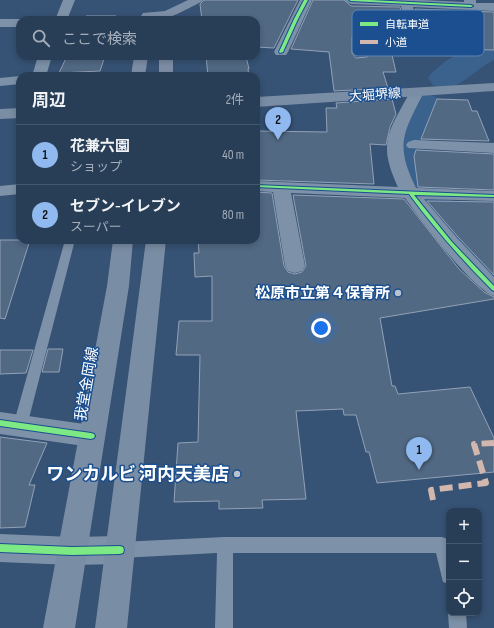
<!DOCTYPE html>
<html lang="ja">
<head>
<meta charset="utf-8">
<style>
  body { margin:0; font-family:"Sofia Sans Condensed","Noto Sans JP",sans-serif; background:#344961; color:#f1f3f6 }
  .controls { position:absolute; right:12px; bottom:12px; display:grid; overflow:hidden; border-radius:8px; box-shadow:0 2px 6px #0003 }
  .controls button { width:36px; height:36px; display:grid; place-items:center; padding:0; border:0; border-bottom:1px solid #44576d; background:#283e57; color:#f1f3f6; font:20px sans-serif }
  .you { position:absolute; left:321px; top:328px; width:14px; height:14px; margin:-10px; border:3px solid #fff; border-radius:50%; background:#1a73e8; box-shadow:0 0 0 6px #1a73e833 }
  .badge { display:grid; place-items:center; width:26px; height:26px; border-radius:50%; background:#90b9f0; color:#111; font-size:13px; font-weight:700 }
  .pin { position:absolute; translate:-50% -33px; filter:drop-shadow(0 1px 2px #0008) }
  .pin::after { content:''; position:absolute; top:21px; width:14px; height:12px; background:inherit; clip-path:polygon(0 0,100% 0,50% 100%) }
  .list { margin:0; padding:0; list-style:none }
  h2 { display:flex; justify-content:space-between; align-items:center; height:52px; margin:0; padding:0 16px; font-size:17px }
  h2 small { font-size:13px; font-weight:400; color:#a5aeba }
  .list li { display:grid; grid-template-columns:26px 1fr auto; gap:12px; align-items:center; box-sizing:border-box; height:60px; padding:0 16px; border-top:1px solid #44576d }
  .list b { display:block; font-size:15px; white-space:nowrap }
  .list p { margin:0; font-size:13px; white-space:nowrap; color:#a5aeba }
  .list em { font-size:13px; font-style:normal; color:#a5aeba }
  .icon { flex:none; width:22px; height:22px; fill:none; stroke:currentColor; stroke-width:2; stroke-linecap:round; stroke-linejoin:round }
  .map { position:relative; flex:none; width:494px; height:628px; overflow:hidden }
  .search { position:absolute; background:#283e57; box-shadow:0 2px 6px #0003; left:16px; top:16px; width:244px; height:44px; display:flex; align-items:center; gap:10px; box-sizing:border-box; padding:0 14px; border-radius:12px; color:#a5aeba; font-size:15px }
  .panel { position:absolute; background:#283e57; box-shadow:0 2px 6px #0003; left:16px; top:72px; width:244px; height:172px; border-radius:12px }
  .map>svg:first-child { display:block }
</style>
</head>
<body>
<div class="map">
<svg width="494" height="628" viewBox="0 0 494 628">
  <rect width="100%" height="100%" fill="#365274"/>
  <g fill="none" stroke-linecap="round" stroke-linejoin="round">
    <path fill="#3b618d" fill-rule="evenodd" d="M494 39V60C479 67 461 87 446 88 442 88 437 86 433 85L428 78C441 60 473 44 494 39Z
      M427 94 439 98 445 105 426 136 425 154 429 166 437 184 494 247V290L477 285 451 258 397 188 387 154 388 136 415 98Z"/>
  </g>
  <path fill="#526984" stroke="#92a2b6" d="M204 0H298L274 48 256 47V20H202L200 4Z
    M313 0H344L351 6 400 7 407 34H353L352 38V53L356 58 367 57 369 53 368 44H454L456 39 453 36 422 35 415 9 494 12V50L453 49 454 52 391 51 396 72H383L388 88 334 91 329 52 291 49Z
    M86 16H116L115 20H85Z
    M67 56H105L100 71 59 73Z
    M206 56H246L249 69H248L249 76H208Z
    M392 99 396 114 390 127 386 145 370 144 374 184 256 180V131L327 132 326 108H337L336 103Z
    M437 99 468 100 472 111H477L489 141 421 139Z
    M416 150 494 154V190L418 187 414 156Z
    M256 192 272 193 284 266 288 272 295 274 302 272 306 266 293 195 404 199 459 269 484 292 494 297V299L380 318 392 386H395L398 394 470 387 494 438V472L377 483 369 452H366L356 415H344L343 409 296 411 306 499 262 500 263 508 219 509V501L174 502 178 443 198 442 200 355H176L179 321H212V276L195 277 194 253H199L198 240H256Z
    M427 201 494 202V275L458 237Z
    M0 240H30L5 319 0 318Z
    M48 349H63L59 372H42Z
    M0 350H33L26 373 0 374Z
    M0 437 47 443 29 485H35L25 527 0 528Z"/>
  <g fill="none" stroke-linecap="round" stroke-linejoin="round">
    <path fill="#7d92a8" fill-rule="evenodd" d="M65 240H75L27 426 25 430 20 432 15 430 13 426Z
      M225 537H442L448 539 449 543V584L443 582 436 553H233V628H215L217 553 120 558 114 556 112 550 114 544 120 542Z
      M449 611V613H466L467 628H449L448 613Z"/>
    <path fill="#7d92a8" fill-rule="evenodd" d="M63 0H75L67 20H55Z
      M300 0H312L288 52 286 55H276L274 52Z
      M345 0H422L464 2V0H476V3H494V11L413 7 421 36 453 37 455 40 453 43 366 42 368 53 366 56H356L354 53 353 38 354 35H409L401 6 351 4 347 2Z
      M0 19H20L23 20H20V27H0Z
      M38 56H52L46 76H32Z
      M20 76V84L0 86V78L20 76H21Z
      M417 88 422 89 424 92C404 132 394 144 416 188L494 191V201L424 199 457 238 494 277V296C473 290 420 219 405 198L291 193 305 266 302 271 295 273 288 271 285 266 273 192 256 191V181L398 187C377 143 389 131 410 92L412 89Z
      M414 140 494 143V153L408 148 406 145 408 142Z
      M20 184V194L0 196V186Z
      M0 412 91 425 100 428 104 436 100 444 91 447 0 434Z
      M0 534 72 537 120 536 131 540 135 550 131 560 120 564 72 565 0 562Z"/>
    <path fill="#798da4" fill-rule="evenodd" d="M494 83V91L256 107V97Z
      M20 108V118L0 119V109Z
      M113 240H133L129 286 75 628H43L107 286Z
      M146 240H166L127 628H95Z"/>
    <path fill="#7d8ea7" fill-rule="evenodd" d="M188 0H203L201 2C183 11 163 24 143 19L141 16 143 13 165 11Z
      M134 56H148L145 76H131Z
      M159 56H173V76H159Z"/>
    <path stroke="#d1b7ad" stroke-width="6" stroke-dasharray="13 6" stroke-linecap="butt" d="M433 500 431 490 486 483 474 444 494 443"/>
    <g stroke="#1b4f8f" stroke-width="2">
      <path id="cycleway" d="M304 0H308L298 19 283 52 280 53 279 52 294 19Z
        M349 0H370L471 5 473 6 471 7 351 1Z
        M256 185 494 195V197L414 195 452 242 494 286V291L492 290C462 260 434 228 409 194L256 187Z
        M0 420 91 433 94 434 95 436 94 438 91 439 0 426Z
        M0 544 72 547 120 546 123 547 124 550 123 553 120 554 72 555 0 552Z"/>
    </g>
    <use href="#cycleway" fill="#7ce984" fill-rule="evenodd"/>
  </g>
  <g fill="#b9c2ce" stroke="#1b4f8f" stroke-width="1.5">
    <circle cx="398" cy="293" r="4"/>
    <circle cx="237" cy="474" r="4"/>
  </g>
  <g text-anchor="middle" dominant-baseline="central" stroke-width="3" stroke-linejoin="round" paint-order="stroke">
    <g font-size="13" fill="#fff" stroke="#1b4f8f">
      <text transform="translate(375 95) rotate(-4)">大堀堺線</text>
    </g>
    <g font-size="15" font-weight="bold" fill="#fff" stroke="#1b4f8f" text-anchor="end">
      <text x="390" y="293">松原市立第４保育所</text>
    </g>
    <g font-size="15" fill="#fff" stroke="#1b4f8f">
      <text transform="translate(87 384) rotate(-80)">我堂金岡線</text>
    </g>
    <g font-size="18" font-weight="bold" fill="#fff" stroke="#1b4f8f" text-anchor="end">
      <text x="229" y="474">ワンカルビ 河内天美店</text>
    </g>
  </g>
  <rect x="352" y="10" width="132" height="46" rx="6" fill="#1b4f8f" stroke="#5f84b1" stroke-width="1"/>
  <rect x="360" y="22" width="18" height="4" fill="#7ce984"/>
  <rect x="360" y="40" width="18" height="4" fill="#d1b7ad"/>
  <g font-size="11" fill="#fff">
    <text x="385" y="28">自転車道</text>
    <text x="385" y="46">小道</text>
  </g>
</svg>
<div class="controls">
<button>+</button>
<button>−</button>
<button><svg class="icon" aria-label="locate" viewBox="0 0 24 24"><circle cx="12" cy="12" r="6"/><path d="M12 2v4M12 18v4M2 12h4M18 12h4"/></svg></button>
</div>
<div class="you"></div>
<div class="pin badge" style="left:419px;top:470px">1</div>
<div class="pin badge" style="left:278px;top:140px">2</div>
<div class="search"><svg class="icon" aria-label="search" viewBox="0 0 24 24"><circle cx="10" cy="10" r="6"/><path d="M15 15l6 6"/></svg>ここで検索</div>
<section class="panel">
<h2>周辺<small>2件</small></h2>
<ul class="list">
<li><span class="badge">1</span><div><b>花兼六園</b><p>ショップ</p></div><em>40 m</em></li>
<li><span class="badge">2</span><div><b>セブン-イレブン</b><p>スーパー</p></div><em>80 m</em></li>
</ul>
</section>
</div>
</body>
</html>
